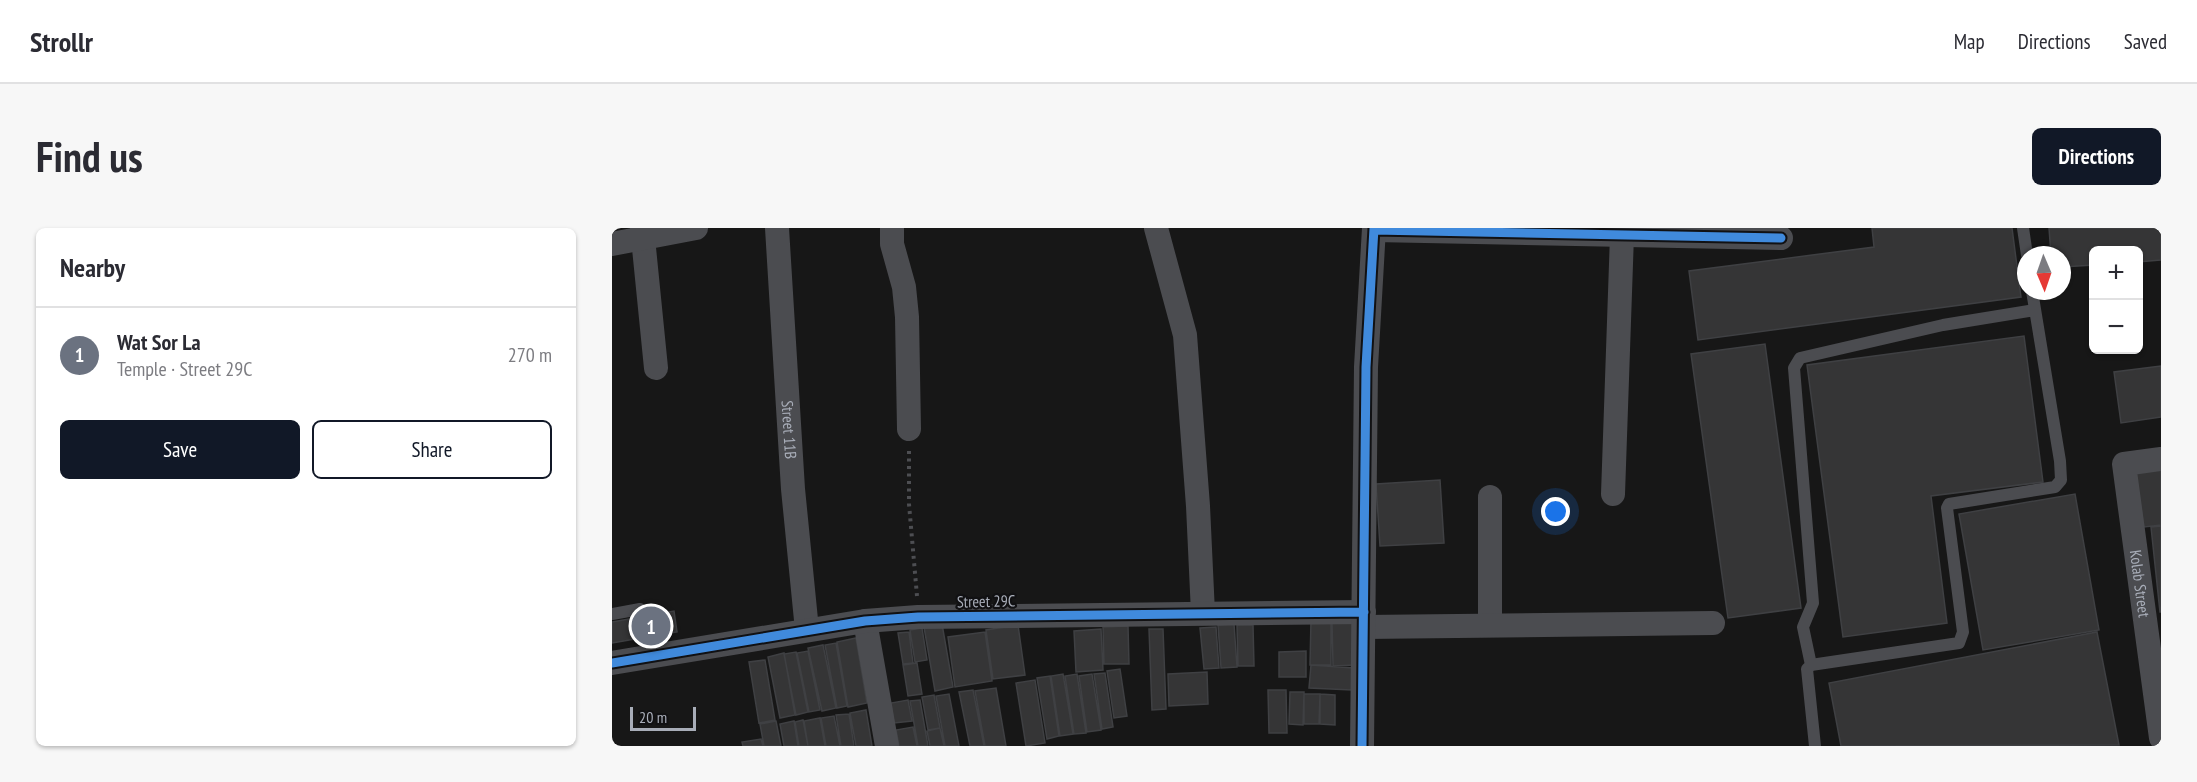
<!DOCTYPE html>
<html lang="en">
<head>
<meta charset="utf-8">
<style>
  body { margin:0; font-family:"PT Sans Narrow",sans-serif; background:#f7f7f7; color:#2b2b33 }
  .controls { position:absolute; right:18px; top:18px; display:grid; overflow:hidden; border-radius:9px; box-shadow:0 2px 4px #0004 }
  .controls button { width:54px; height:54px; display:grid; place-items:center; padding:0; border:0; border-bottom:2px solid #e1e1e2; background:#fff; color:#2b2b33; font:30px sans-serif }
  .compass { position:absolute; left:1405px; top:18px; width:54px; height:54px; border-radius:50%; background:#fff; box-shadow:0 2px 4px #0004; rotate:178deg }
  .scale { position:absolute; left:18px; bottom:15px; width:66px; box-sizing:border-box; padding-left:6px; border:3px solid #a8adb8; border-top:0; font-size:16px; line-height:21px; white-space:nowrap; color:#a8adb8; -webkit-text-stroke:4px #111113; paint-order:stroke }
  .you { position:absolute; left:944px; top:284px; width:21px; height:21px; margin:-15px; border:4px solid #fff; border-radius:50%; background:#1a73e8; box-shadow:0 0 0 9px #1a73e833 }
  .badge { display:grid; place-items:center; width:39px; height:39px; border-radius:50%; background:#111827; color:#fff; font-size:20px; font-weight:700 }
  .pin { position:absolute; translate:-50% -50%; border:3px solid #fff; box-shadow:0 2px 6px #0006 }
  .list { margin:0; padding:0; list-style:none }
  h2 { display:flex; justify-content:space-between; align-items:center; height:78px; margin:0; padding:0 24px; font-size:26px }
  h2 small { font-size:20px; font-weight:400; color:#7c7c81 }
  .list li { display:grid; grid-template-columns:39px 1fr auto; gap:18px; align-items:center; box-sizing:border-box; height:96px; padding:0 24px; border-top:2px solid #e1e1e2 }
  .list b { display:block; font-size:22px; white-space:nowrap }
  .list p { margin:0; font-size:20px; white-space:nowrap; color:#7c7c81 }
  .list em { font-size:20px; font-style:normal; color:#7c7c81 }
  .actions { display:flex; gap:12px; padding:18px 24px }
  .actions a { flex:1; padding:14px 0; border:2px solid #111827; border-radius:9px; text-align:center; font-size:21px; color:#111827 }
  .actions .main { background:#111827; color:#fff }
  .map { position:relative; flex:none; width:1549px; height:518px; overflow:hidden; border-radius:9px }
  header { display:flex; align-items:center; gap:36px; box-sizing:border-box; height:84px; padding:0 30px; background:#fff; border-bottom:2px solid #e1e1e2 }
  header strong { font-size:28px }
  nav { display:flex; gap:33px; margin-inline-start:auto; font-size:21px }
  .intro { display:flex; align-items:center; justify-content:space-between; box-sizing:border-box; height:144px; padding:0 36px }
  h1 { margin:0; font-size:42px }
  .button { padding:15px 27px; border-radius:9px; background:#111827; color:#fff; font-size:21px; font-weight:700 }
  main { display:flex; gap:36px; padding:0 36px }
  aside { flex:1; background:#fff; border-radius:9px; box-shadow:0 2px 4px #0004 }
  .map>svg:first-child { display:block }
</style>
</head>
<body>
<header>
<strong>Strollr</strong>
<nav><a>Map</a><a>Directions</a><a>Saved</a></nav>
</header>
<div class="intro"><h1>Find us</h1><a class="button">Directions</a></div>
<main>
<aside>
<h2>Nearby<small></small></h2>
<ul class="list">
<li><span class="badge" style="background:#6b7280">1</span><div><b>Wat Sor La</b><p>Temple · Street 29C</p></div><em>270 m</em></li>
</ul>
<div class="actions"><a class="main">Save</a><a>Share</a></div>
</aside>
<div class="map">
<svg width="1549" height="518" viewBox="0 0 1549 518">
  <rect width="100%" height="100%" fill="#171717"/>
  <path fill="#353536" stroke="#3f4043" stroke-width="1.5" d="M1260 0H1400L1409 69 1086 112 1077 43 1262 19Z
    M1437 0H1549V32L1526 34V22H1482V37L1450 39V27H1439Z
    M1412 108 1431 254 1319 268 1335 395 1231 409 1195 137Z
    M1153 116 1189 380 1116 390 1079 126Z
    M1549 138V189L1509 195 1502 144Z
    M1549 237V297L1532 299 1523 241Z
    M828 252 832 315 768 318 764 256Z
    M1463 266 1487 402 1371 422 1347 286Z
    M1549 298V384H1548L1539 299Z
    M62 383 65 404 0 415V394Z
    M699 392H719V437H698Z
    M720 392H742V437L721 438Z
    M330 396 341 459 323 463 312 399Z
    M622 396 625 439 609 440 606 397Z
    M406 397 413 447 381 451 374 402Z
    M625 397H641L642 438H626Z
    M516 398 517 436H492L491 399Z
    M604 399 607 440 592 441 588 400Z
    M310 400 315 432 303 434 298 402Z
    M489 401 491 442 464 444 462 403Z
    M537 401H551L554 481 540 482Z
    M297 404 301 435 291 436 286 405Z
    M373 404 380 453 343 459 336 409Z
    M1485 404 1507 517 1229 518 1217 455Z
    M244 410 255 475 236 479 225 414Z
    M224 415 235 478 225 480 213 417Z
    M211 417 224 480 210 483 196 420Z
    M196 423 208 482 197 484 185 425Z
    M694 423V449H667V424Z
    M184 424 196 484 184 487 172 426Z
    M172 425 183 487 168 490 156 429Z
    M153 432 163 492 147 495 137 434Z
    M305 435 310 466 296 468 291 437Z
    M699 437 741 440 740 462 697 460Z
    M508 441 515 488 502 490 495 443Z
    M595 444 596 476 557 478 556 446Z
    M493 445 501 499 490 501 482 446Z
    M451 446 461 506 448 508 439 448Z
    M465 446 474 505 462 506 453 448Z
    M480 446 489 502 475 504 467 448Z
    M438 448 447 508 435 511 425 450Z
    M423 452 433 515 414 518 404 455Z
    M384 460 394 518H373L363 463Z
    M361 462 372 518H358L347 464Z
    M656 462H674L675 505H657Z
    M678 464H692L691 497 677 496Z
    M337 466 347 518H333L324 468Z
    M692 466H708L707 496H692Z
    M708 466 723 467V497L708 496Z
    M322 467 328 500 316 502 310 469Z
    M296 472 300 493 282 495 279 475Z
    M308 472 316 518H306L298 473Z
    M254 482 260 518H244L238 485Z
    M237 486 242 518H229L224 487Z
    M222 488 228 518H214L209 490Z
    M208 490 213 518H196L192 493Z
    M191 492 196 518H187L183 494Z
    M164 493 169 518H152L148 496Z
    M182 493 186 518H172L168 496Z
    M301 499 305 518H287L284 502Z
    M328 500 332 518H318L315 503Z
    M149 511 151 518H131L130 514Z"/>
  <g fill="none" stroke-linecap="round" stroke-linejoin="round">
    <path stroke="#4d4e52" stroke-width="4" stroke-dasharray="3 4.5" stroke-linecap="butt" d="M297 223V276L305 368"/>
    <path stroke="#4b4c50" stroke-width="12" d="M1411 0 1415 27
      M0 386 28 381
      M1199 437 1191 399 1201 375 1182 140 1188 130 1331 97 1423 82
      M1203 518 1195 441 1199 437 1347 415 1351 404 1335 280 1337 276 1443 259 1449 252 1448 233 1420 63"/>
    <g stroke="#4b4c50" stroke-width="24">
      <path d="M30 0 44 140"/>
      <path id="s1" d="M165 0 181 261 195 402"/>
      <path d="M280 0V16L292 59 295 89 297 201"/>
      <path d="M544 0 573 107 586 278 591 385"/>
      <path d="M762 2 1169 10"/>
      <path d="M0 16 84 0"/>
      <path id="s2" d="M1549 231 1512 236 1549 510"/>
      <path d="M1001 266 1010 7"/>
      <path d="M878 269V397"/>
      <path d="M253 393 275 518"/>
      <path d="M752 399 1101 395"/>
      <path d="M0 435 253 393 306 389 752 384"/>
      <path d="M750 518 754 139 762 0"/>
    </g>
    <g stroke="#111113" stroke-width="13">
      <path id="cycleway" d="M762 2 1169 10
        M0 435 253 393 306 389 752 384
        M750 518 754 139 762 0"/>
    </g>
    <use href="#cycleway" stroke="#408adc" stroke-width="9"/>
  </g>
  <g text-anchor="middle" dominant-baseline="central" stroke-width="4.5" stroke-linejoin="round" paint-order="stroke">
    <g font-size="16" fill="#a8adb8" stroke="#111113">
      <text stroke="none"><textPath href="#s1" startOffset="202">Street 11B</textPath></text>
      <text stroke="none"><textPath href="#s2" startOffset="158">Kolab Street</textPath></text>
      <text transform="translate(374 373) rotate(-1)">Street 29C</text>
    </g>
  </g>
</svg>
<div class="controls">
<button>+</button>
<button>−</button>
</div>
<svg class="compass" viewBox="-18 -18 36 36"><path d="M0-13l5 13h-10z" fill="#e53935"/><path d="M0 13l5-13h-10z" fill="#7c7c81"/></svg>
<div class="scale">20 m</div>
<div class="you"></div>
<div class="pin badge" style="left:39px;top:398px;background:#6b7280">1</div>
</div>
</main>
</body>
</html>
